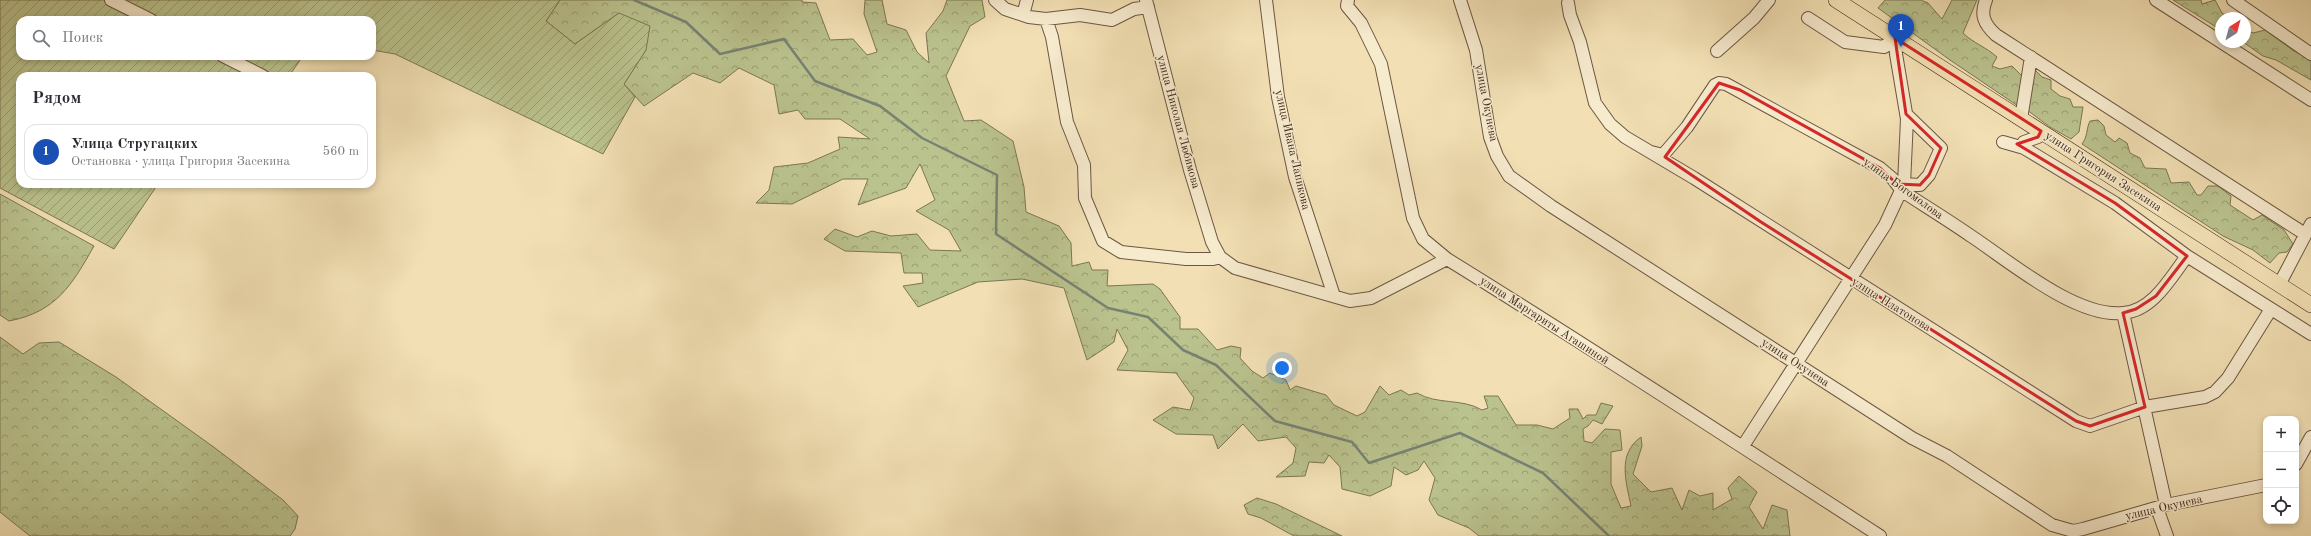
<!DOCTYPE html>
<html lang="ru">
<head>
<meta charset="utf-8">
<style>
  body { margin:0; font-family:"Old Standard TT",serif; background:#f7f7f7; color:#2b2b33 }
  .controls { position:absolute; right:12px; bottom:12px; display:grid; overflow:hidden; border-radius:8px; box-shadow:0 2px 6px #0003 }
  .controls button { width:36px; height:36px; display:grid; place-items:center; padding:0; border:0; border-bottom:1px solid #e1e1e2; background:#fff; color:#2b2b33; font:20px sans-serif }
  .compass { position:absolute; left:2215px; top:12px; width:36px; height:36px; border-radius:50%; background:#fff; box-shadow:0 2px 6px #0003; rotate:36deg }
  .you { position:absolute; left:1282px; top:368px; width:14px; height:14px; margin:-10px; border:3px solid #fff; border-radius:50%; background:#1a73e8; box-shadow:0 0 0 6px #1a73e833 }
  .badge { display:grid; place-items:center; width:26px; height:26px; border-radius:50%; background:#8f2418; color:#fff; font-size:13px; font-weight:700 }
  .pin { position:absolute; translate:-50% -33px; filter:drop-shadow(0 1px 2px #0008) }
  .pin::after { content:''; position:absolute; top:21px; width:14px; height:12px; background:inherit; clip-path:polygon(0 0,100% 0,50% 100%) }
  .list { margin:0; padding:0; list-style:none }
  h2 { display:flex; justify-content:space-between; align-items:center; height:52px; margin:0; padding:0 16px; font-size:17px }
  h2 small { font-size:13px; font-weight:400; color:#7c7c81 }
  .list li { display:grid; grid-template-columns:26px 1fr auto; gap:12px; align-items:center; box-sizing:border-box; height:56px; margin:0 8px 8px; padding:0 8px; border:1px solid #e1e1e2; border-radius:12px }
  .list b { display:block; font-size:15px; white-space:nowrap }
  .list p { margin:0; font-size:13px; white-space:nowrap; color:#7c7c81 }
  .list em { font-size:13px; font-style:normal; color:#7c7c81 }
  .icon { flex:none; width:22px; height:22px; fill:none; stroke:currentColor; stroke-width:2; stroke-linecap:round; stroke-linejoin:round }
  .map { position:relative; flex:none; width:2311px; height:536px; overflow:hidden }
  .search { position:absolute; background:#fff; box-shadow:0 2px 6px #0003; left:16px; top:16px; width:360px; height:44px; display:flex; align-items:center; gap:10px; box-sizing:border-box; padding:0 14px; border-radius:12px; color:#7c7c81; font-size:15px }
  .panel { position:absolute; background:#fff; box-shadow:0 2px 6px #0003; left:16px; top:72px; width:360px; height:116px; border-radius:12px }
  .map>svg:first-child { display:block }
</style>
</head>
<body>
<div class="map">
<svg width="2311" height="536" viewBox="0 0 2311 536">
  <defs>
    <pattern id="forest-crowns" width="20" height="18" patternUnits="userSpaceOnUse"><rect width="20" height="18" fill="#bac28d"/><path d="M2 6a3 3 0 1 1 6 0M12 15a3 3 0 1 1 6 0" fill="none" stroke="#999e73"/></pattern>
    <pattern id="garden-furrows" width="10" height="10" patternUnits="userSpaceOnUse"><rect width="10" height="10" fill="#bac28d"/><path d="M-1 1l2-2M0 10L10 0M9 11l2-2" fill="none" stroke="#999e73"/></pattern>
  </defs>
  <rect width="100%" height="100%" fill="#f2e0b4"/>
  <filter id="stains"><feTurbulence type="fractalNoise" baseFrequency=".005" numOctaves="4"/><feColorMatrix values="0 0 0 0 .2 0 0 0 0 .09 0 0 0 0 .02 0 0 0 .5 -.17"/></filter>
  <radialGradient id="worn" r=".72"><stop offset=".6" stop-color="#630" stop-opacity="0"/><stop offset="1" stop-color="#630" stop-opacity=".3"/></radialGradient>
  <path fill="url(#forest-crowns)" stroke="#7d7655" d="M560 0H802V2L816 3 830 40 853 39 867 55 877 52 864 14 865 0H882L887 24 906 30 917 52 929 63 926 33 943 11 947 0H982L985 17 970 26 946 76 964 121 981 120 1013 141 1024 187 1026 212 1059 226 1071 243 1072 266 1089 262 1092 270H1108L1107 286 1153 284 1160 289 1180 317V329H1198L1217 350 1231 346 1241 348 1240 358 1252 371 1263 378 1270 373 1286 380 1290 390 1296 386 1326 395 1334 405 1357 416 1365 412 1380 386 1389 395 1401 390 1409 395 1417 393C1437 405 1462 398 1482 410L1488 408 1484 396H1498L1516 425H1537L1553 429 1570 418 1569 409H1578L1583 419 1587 415H1596L1601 403 1613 406 1602 424 1593 420 1588 426 1583 429 1584 441 1592 443 1605 429 1620 430 1622 450 1611 452V484L1621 508 1631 506C1626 481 1617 454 1641 437L1642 446 1633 474 1651 492 1672 488 1682 510 1689 490 1700 496 1713 493V510L1732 499 1728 488 1739 476 1757 492 1749 507 1763 529 1772 505 1787 510 1790 536H1479L1469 528 1438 515 1429 500 1435 478 1424 461 1418 470 1406 475 1394 467 1391 486 1370 496 1342 489 1340 467 1329 455 1324 463 1309 462 1305 476 1276 477 1293 463 1296 448 1286 437 1258 441 1243 424 1218 449 1213 435 1176 434 1153 420 1173 407 1190 410 1194 398 1176 373 1117 370 1128 350 1117 329 1114 342 1087 360 1064 288 1022 279 978 282 918 307 903 286 923 283 922 273H904L901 253 845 251 824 239 835 229 857 237 872 231 891 236 917 234 930 250 961 251 949 230 916 211 935 200 920 164 906 188 858 205 868 179H843L792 204 756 203 769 190 774 167 808 163 840 149 838 137 870 139 840 119H805L798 110 779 114 774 85 739 68 720 83 693 73 644 106 624 84 646 50 619 13 575 44 546 21Z
    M1885 0H1921L1928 3 1942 19 1952 0H1977L1963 33C1973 43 1986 47 1997 57L1992 66 2000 69 2012 66 2023 77 2018 106 1950 60 1878 8Z
    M2173 0H2201L2202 4 2215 0 2222 13 2228 18H2221V30Z
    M2245 29 2253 33 2265 30 2294 51 2311 59V80L2276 60 2263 56 2243 42H2245Z
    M2035 70 2042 77 2051 80V89L2060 96 2070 99 2073 107H2083L2079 132 2071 139 2050 127 2027 110Z
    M2098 120 2104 126 2106 135 2115 142 2119 138 2127 143 2130 153 2140 158 2145 168 2166 169 2171 183 2189 182 2197 195H2201L2208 186H2218L2231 196 2230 205 2253 220 2262 215 2284 230 2293 244 2287 252 2279 253 2270 263 2253 250 2223 236 2082 144C2088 136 2086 129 2090 121Z
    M0 194 94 246C72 285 56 312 9 321L0 315Z
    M0 337 23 354 39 343 59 342 116 377 215 448 283 500 298 516 295 529 290 536H30L0 512Z
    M1257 498 1276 504 1342 536H1294L1261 518 1248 514 1244 505Z"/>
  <path fill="url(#garden-furrows)" stroke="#7d7655" d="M0 0H560L546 21 575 44 619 13 650 26 646 50 624 84 635 97 603 154 395 54 372 50V20H20V56H303L289 76H20V184H158L114 249 0 188Z"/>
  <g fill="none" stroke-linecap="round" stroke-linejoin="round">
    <path stroke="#778273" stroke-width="2.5" d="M634 0 686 22 720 54 784 39 815 81 880 106 922 138 997 175 996 234 1108 308 1148 317 1183 350 1216 365 1275 421 1352 442 1369 463 1460 433 1543 473 1609 536"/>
    <g stroke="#6c5743" stroke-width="14">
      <path id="minor" d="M111 0 151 20
        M995 0 1005 9 1029 17 1046 19 1080 15 1112 20 1134 9 1148 7
        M1146 0 1190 170 1212 242 1220 257 1235 268 1350 301 1371 298 1447 259
        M1266 0 1278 97 1295 177 1334 296
        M1348 0 1347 6 1361 23 1381 64 1413 218 1423 239 1447 259C1593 349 1736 443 1880 536
        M1460 0 1476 50 1490 137 1497 156 1509 176 1551 206 1912 438 1947 456 2052 525 2073 531 2083 529 2166 505 2266 485
        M1986 0C1980 15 1984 24 1996 35L2305 234
        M2156 0 2311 100
        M2233 0 2311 54
        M1568 3 1570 15 1580 42 1595 103 1610 124 1625 137 1694 178 2076 421 2090 426 2145 407 2205 397 2215 392 2228 378 2271 309
        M1023 15 1027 0
        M1808 18 1845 42 1884 47 1895 38
        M1046 19 1052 37 1067 122 1084 165 1085 198 1103 241 1121 252 1186 259H1213L1220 257
        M1717 51 1754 18 1769 0
        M223 56 263 76
        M2021 119 2031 57
        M2003 142 2024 148V142L2038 137 2041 131
        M2024 148 2115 203 2187 256 2311 334
        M1651 152 1663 155 1687 127 1715 85 1719 83 1726 84 1880 168 1893 179 1902 191C1925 206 1948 220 1971 236 2009 261 2076 318 2123 313 2153 311 2171 277 2187 256
        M1904 184 1920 185 1929 175 1941 148 1906 114
        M2279 285 2311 224
        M2123 313 2166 505
        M1743 446 1885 225 1904 184 1907 119 1896 54 1895 38
        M2296 464 2311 437
        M2157 508 2167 536"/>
    </g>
    <g stroke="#40291d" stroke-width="16">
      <path id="major" d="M1836 0 2311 305"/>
    </g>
    <use href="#minor" stroke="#f7ebce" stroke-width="12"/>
    <use href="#major" stroke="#f2e0b4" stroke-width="15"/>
  </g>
  <path fill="none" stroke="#d62828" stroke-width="3" stroke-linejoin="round" d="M1895 38 2041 131 2038 137 2017 144 2115 203 2187 256 2156 296 2136 309 2123 313 2145 407 2090 426 2076 421 1761 222 1665 157 1719 83 1740 90 1880 168 1897 184 1920 185 1929 175 1941 148 1906 114Z"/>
  <g text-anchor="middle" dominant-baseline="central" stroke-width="3" stroke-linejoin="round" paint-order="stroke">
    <g font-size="12" fill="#40291d" stroke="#f7ebce">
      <text transform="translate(1486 103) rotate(79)">улица Окунева</text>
      <text transform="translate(1178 122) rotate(75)">улица Николая Любимова</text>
      <text transform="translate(1292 150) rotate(77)">улица Ивана Лапикова</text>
      <text transform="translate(2103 172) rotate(33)">улица Григория Засекина</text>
      <text transform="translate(1903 189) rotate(36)">улица Богомолова</text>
      <text transform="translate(1891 305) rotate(32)">улица Платонова</text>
      <text transform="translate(1544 321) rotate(33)">улица Маргариты Агашиной</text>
      <text transform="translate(1795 363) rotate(33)">улица Окунева</text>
      <text transform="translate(2164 508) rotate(-13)">улица Окунева</text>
    </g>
  </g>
  <rect width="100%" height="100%" filter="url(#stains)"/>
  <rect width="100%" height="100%" fill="url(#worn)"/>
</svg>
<div class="controls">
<button>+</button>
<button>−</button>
<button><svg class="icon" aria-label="locate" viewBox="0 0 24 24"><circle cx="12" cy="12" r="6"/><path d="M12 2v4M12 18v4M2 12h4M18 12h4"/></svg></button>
</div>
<svg class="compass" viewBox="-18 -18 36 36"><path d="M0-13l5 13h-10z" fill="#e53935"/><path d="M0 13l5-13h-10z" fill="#7c7c81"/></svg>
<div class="you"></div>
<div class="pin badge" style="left:1901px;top:47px;background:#1a4fb4">1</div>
<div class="search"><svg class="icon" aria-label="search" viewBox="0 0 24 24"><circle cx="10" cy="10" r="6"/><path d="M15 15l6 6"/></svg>Поиск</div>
<section class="panel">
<h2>Рядом<small></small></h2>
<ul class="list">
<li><span class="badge" style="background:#1a4fb4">1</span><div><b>Улица Стругацких</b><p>Остановка · улица Григория Засекина</p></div><em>560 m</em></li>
</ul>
</section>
</div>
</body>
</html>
